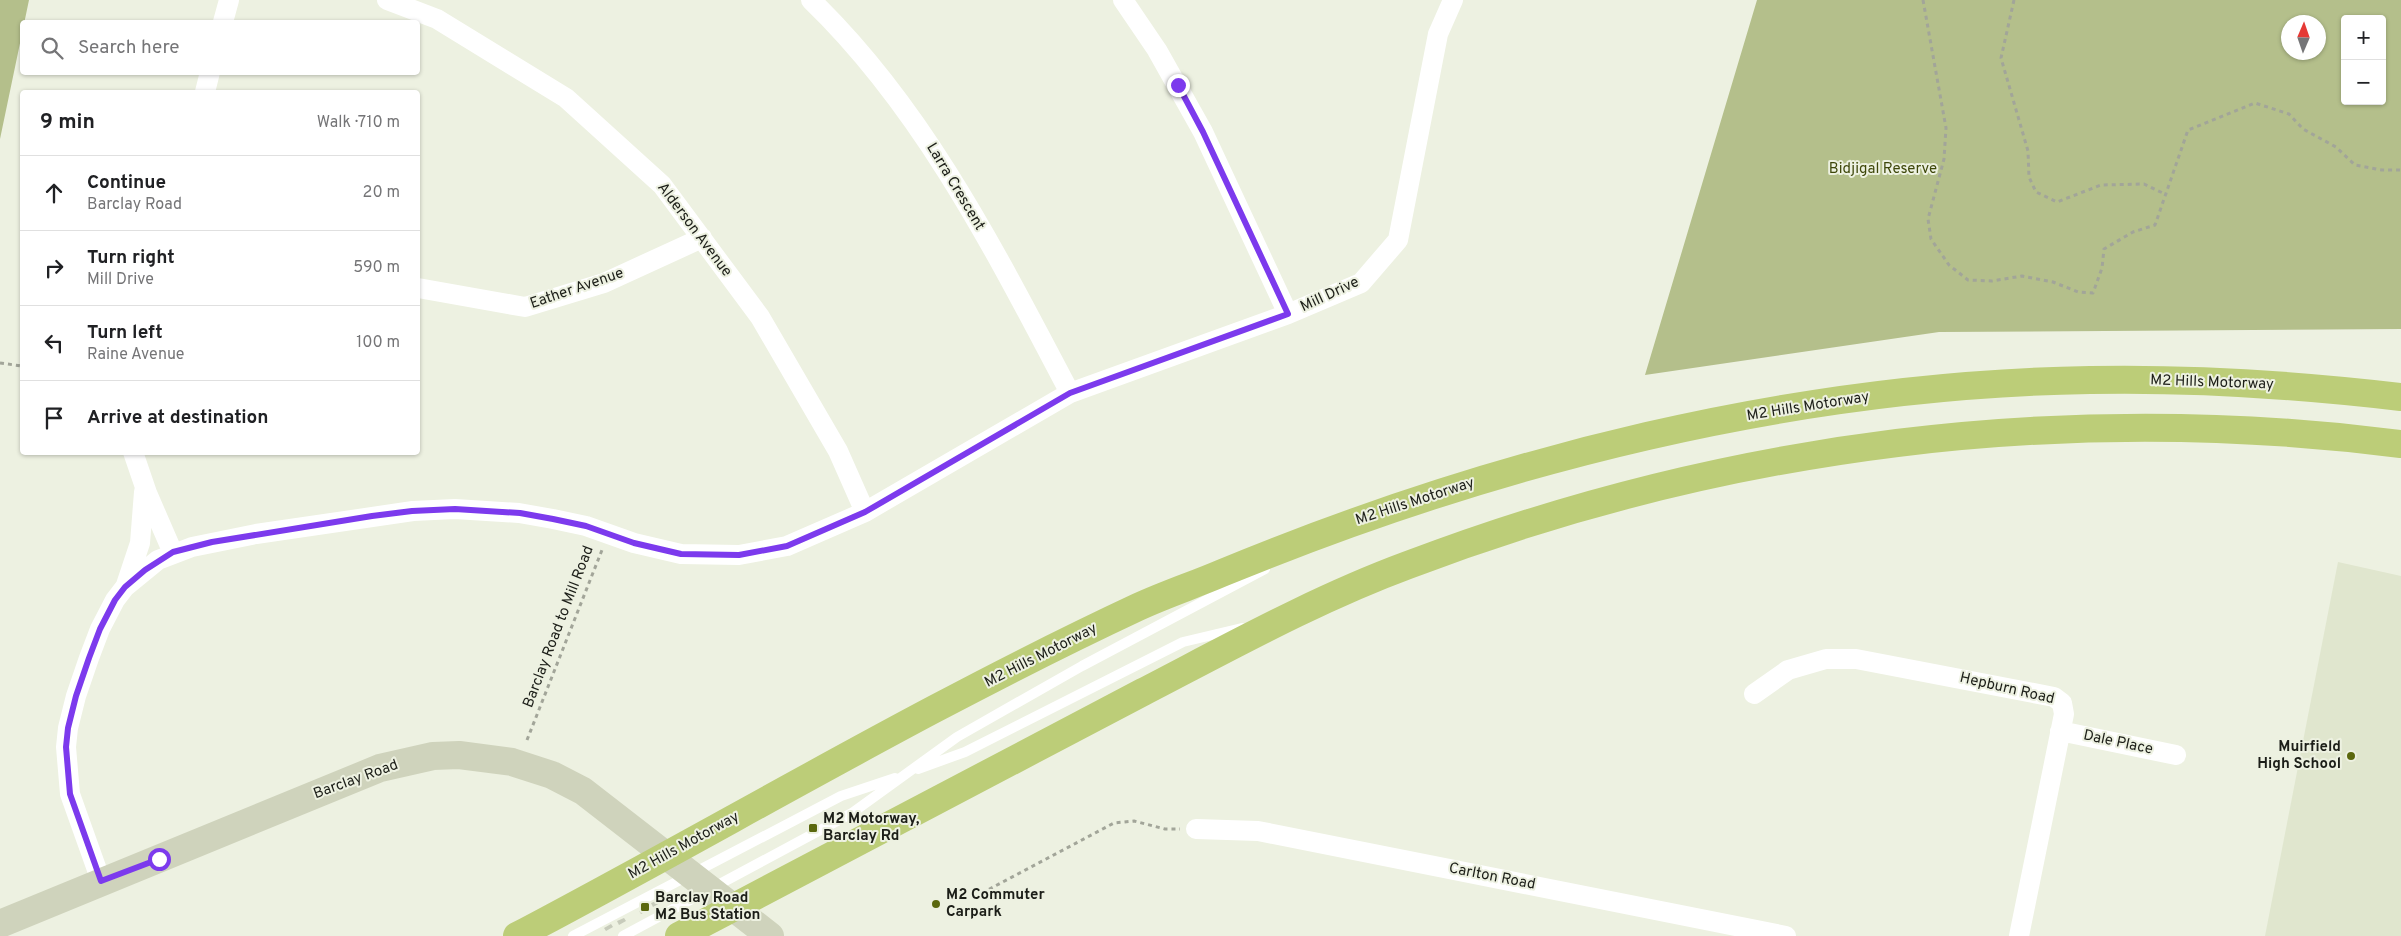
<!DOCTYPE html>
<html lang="en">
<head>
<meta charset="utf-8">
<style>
  body { margin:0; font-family:Overpass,sans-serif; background:#f6f6f6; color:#202124 }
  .controls { position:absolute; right:15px; top:15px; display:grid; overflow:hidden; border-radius:5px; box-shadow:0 1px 4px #0004 }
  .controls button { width:45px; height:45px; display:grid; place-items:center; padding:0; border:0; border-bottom:1px solid #e0e0e0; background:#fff; color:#202124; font:25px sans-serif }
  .compass { position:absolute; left:2281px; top:15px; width:45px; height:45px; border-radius:50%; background:#fff; box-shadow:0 1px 4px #0004; rotate:2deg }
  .stop { position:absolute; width:15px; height:15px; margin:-11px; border:4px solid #7c3aed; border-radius:50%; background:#fff }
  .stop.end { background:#7c3aed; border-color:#fff; box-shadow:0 1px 5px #0008 }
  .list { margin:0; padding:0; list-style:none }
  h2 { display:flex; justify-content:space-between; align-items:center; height:65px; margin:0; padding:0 20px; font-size:21px }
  h2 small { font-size:16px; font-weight:400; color:#757577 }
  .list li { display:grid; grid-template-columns:32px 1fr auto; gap:15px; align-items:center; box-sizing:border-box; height:75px; padding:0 20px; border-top:1px solid #e0e0e0 }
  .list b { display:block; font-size:19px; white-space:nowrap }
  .list p { margin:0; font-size:16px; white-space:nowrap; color:#757577 }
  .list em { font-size:16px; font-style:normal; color:#757577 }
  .icon { flex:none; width:28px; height:28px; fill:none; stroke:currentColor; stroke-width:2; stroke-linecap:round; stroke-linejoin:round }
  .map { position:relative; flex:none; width:2401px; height:936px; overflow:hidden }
  .search { position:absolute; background:#fff; box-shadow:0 1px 4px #0004; left:20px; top:20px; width:400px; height:55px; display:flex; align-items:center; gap:12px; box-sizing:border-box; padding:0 18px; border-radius:5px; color:#757577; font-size:19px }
  .panel { position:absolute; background:#fff; box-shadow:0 1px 4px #0004; left:20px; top:90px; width:400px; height:365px; border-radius:5px }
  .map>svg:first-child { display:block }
</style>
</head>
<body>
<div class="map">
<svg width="2401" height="936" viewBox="0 0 2401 936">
  <rect width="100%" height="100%" fill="#edf1e1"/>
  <path fill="#e0e6ce" d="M2338 562 2401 576V936H2265Z"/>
  <path fill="#b4bf8b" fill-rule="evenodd" d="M0 0H29L0 139Z
    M1757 0H2401V329L1939 332 1645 375ZM2345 19H2382V101H2345ZM2288 22H2318V52H2288Z"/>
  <path fill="#c7cbbb" d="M659 900 660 903 653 907 651 903Z
    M646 907 648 910 641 914 639 911Z
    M624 918 626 921 619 925 617 921Z
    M611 924 613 927 606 931 604 928Z"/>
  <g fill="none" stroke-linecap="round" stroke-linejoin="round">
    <path stroke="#a2a599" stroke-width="3" stroke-dasharray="4 4" stroke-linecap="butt" d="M1923 0 1946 128 1944 159 1928 219 1931 239 1949 265 1968 280 1992 281 2022 276 2053 282 2078 292 2093 293 2102 268 2104 249 2133 232 2155 225 2188 130 2255 103 2289 114 2303 129 2336 147 2355 165 2382 170H2401
      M2014 0 2001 58 2028 151 2029 177 2036 192 2057 202 2101 185 2144 184 2167 195
      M0 363 22 366
      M527 740 602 550
      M982 893 1114 823 1134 821 1165 829H1180"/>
    <path stroke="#fff" stroke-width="10" d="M918 769 965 752 1183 642 1242 628
      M573 936 841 796 895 778
      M623 936 852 813 957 737 1082 666 1265 569"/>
    <path stroke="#fff" stroke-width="20" d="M387 0 437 19 566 98 662 185 760 317 838 451 865 512
      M811 0C925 110 997 255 1070 393
      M1123 0 1157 50 1203 132 1288 314
      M223 22 229 0
      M205 92 210 72
      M418 288 525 307 604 283 702 238
      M133 452 147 493 173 553
      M126 585 140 543 144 492
      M1754 694 1788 670 1826 659H1856L2054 697 2062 703 2064 714 2019 936
      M2060 731 2176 755
      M1196 829 1258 831 1786 936
      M101 881 70 794 66 747 68 728 76 696 89 658 100 629 115 600 125 587 158 560 192 547 256 534 413 511 455 509 519 513 553 519 586 526 634 543 681 554 739 555 787 546 865 512 1070 393 1288 314 1361 283 1398 240 1438 34 1453 0"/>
    <path stroke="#cfd3bc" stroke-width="28" d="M0 924 380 768 433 756 459 755 512 762 552 775 583 791 770 936"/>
    <path stroke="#bccd78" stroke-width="28" d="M517 936C724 827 926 706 1138 607 1166 594 1194 585 1222 573 1496 460 1793 385 2090 380 2194 378 2298 385 2401 397
      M679 936C834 855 988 772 1143 692 1230 647 1316 599 1408 565 1726 444 2063 401 2401 444"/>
  </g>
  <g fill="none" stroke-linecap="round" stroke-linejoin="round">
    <path stroke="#7c3aed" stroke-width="6" d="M159 859 101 881 70 794 66 747 68 728 76 696 89 658 100 629 115 600 125 587 145 570 173 552 212 542 372 516 412 511 455 509 520 513 553 519 586 526 634 543 681 554 739 555 787 546 865 512 1070 393 1288 314 1203 132 1178 85"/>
  </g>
  <g fill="#5b680e" stroke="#edf1e1" stroke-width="2">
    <circle cx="2351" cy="756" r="5"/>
    <rect x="808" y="823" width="10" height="10" rx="2.5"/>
    <circle cx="936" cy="904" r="5"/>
    <rect x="640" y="902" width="10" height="10" rx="2.5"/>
  </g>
  <g text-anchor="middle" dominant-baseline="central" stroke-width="4" stroke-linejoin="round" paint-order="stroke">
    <g font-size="15" fill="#3e470a" stroke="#edf1e1">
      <text x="1883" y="169">Bidjigal Reserve</text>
    </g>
    <g font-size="15" fill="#1c1e18" stroke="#edf1e1">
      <text transform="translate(955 187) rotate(59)">Larra Crescent</text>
      <text transform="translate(694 230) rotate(53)">Alderson Avenue</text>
      <text transform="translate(577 289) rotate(-19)">Eather Avenue</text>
      <text transform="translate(1330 295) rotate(-25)">Mill Drive</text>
      <text transform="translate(2212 383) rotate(2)">M2 Hills Motorway</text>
      <text transform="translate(1808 407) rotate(-9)">M2 Hills Motorway</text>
      <text transform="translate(1415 502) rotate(-18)">M2 Hills Motorway</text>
      <text transform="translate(559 627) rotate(-69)">Barclay Road to Mill Road</text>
      <text transform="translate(1041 656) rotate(-27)">M2 Hills Motorway</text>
      <text transform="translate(2007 689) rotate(13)">Hepburn Road</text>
      <text transform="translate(2118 743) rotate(12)">Dale Place</text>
      <text transform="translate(356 780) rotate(-20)">Barclay Road</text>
      <text transform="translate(684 846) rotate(-29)">M2 Hills Motorway</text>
      <text transform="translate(1492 877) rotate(11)">Carlton Road</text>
    </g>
    <g font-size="15" font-weight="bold" fill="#1c1e18" stroke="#edf1e1" text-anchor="start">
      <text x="2341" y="747" text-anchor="end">Muirfield<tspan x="2341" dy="17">High School</tspan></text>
      <text x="823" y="819">M2 Motorway,<tspan x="823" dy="17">Barclay Rd</tspan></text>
      <text x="946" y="895">M2 Commuter<tspan x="946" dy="17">Carpark</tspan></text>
      <text x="655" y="898">Barclay Road<tspan x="655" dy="17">M2 Bus Station</tspan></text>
    </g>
  </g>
</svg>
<div class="controls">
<button>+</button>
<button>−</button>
</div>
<svg class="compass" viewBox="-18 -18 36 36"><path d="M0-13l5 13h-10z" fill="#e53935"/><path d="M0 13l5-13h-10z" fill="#757577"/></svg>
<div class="stop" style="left:159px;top:859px"></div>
<div class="stop end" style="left:1178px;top:85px"></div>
<div class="search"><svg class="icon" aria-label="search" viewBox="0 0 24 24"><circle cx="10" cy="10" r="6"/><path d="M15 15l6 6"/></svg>Search here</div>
<section class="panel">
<h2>9 min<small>Walk · 710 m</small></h2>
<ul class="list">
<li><svg class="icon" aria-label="ahead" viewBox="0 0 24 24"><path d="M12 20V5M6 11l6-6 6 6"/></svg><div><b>Continue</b><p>Barclay Road</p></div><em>20 m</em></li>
<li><svg class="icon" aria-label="right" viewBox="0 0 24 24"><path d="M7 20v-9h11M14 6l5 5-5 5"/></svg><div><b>Turn right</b><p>Mill Drive</p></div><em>590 m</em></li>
<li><svg class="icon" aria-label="left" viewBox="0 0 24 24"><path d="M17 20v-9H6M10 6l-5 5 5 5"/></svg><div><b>Turn left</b><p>Raine Avenue</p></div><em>100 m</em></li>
<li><svg class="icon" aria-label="arrive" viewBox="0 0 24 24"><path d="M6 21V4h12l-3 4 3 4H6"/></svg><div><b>Arrive at destination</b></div></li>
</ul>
</section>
</div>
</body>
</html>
